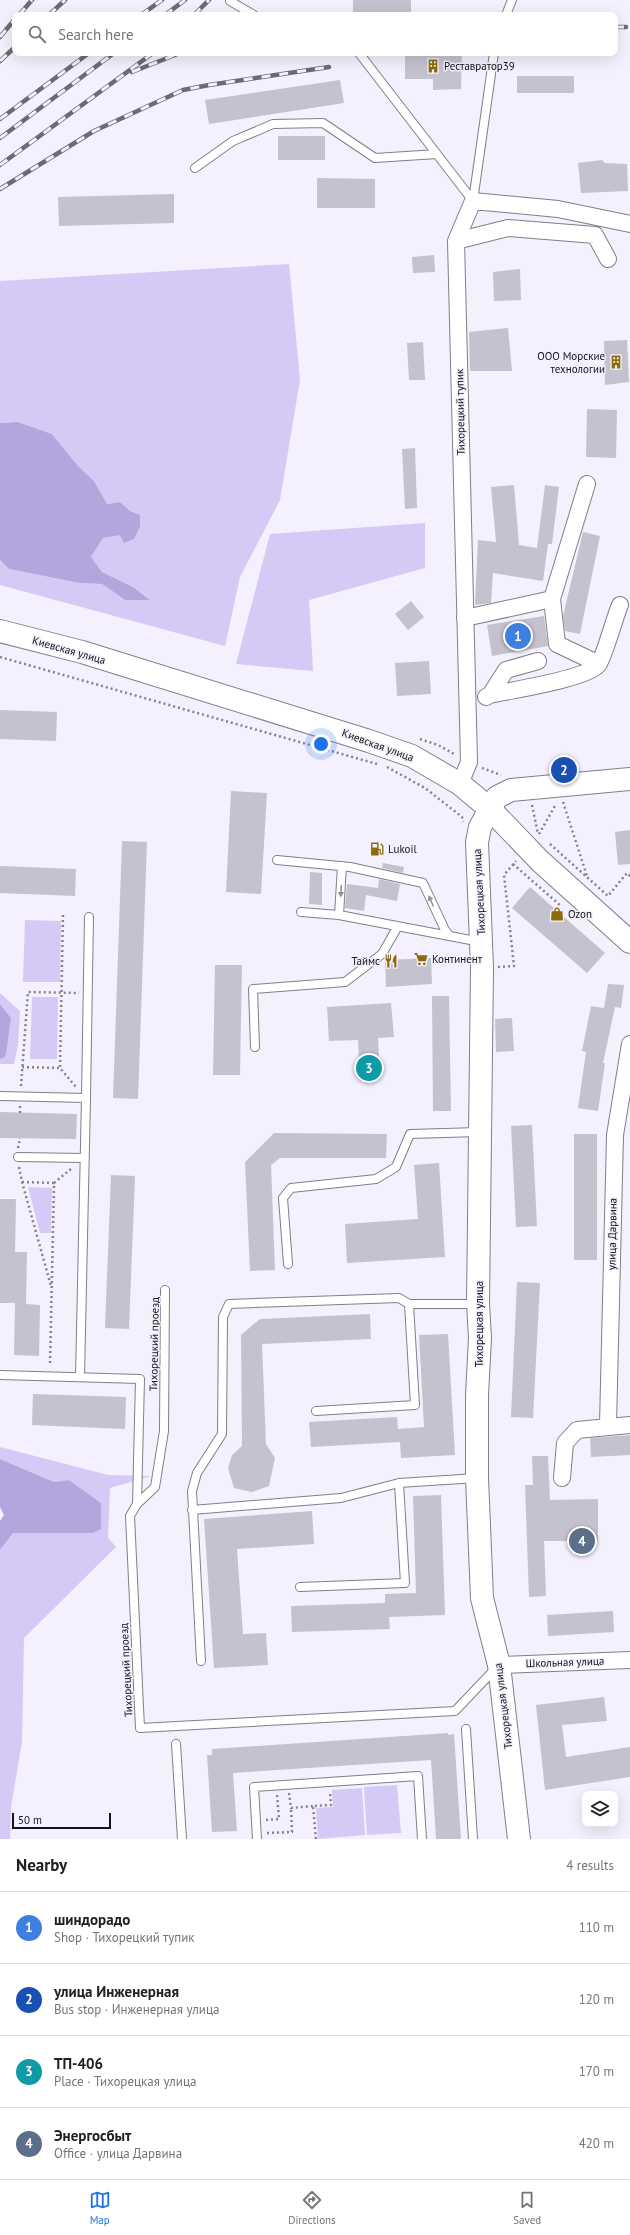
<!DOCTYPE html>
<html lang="en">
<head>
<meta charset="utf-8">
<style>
  body { margin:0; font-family:"PT Sans",sans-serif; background:#f6f6f6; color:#202124 }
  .controls { position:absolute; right:12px; bottom:12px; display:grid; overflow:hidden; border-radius:8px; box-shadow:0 4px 16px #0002 }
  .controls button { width:36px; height:36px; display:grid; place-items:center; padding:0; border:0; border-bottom:1px solid #e0e0e0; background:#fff; color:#202124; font:20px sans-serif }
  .scale { position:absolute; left:12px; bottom:10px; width:99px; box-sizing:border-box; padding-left:4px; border:2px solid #141317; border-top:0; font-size:11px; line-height:14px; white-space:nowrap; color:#141317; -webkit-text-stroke:3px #f4f0fe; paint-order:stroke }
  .you { position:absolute; left:321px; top:744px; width:14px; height:14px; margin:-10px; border:3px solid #fff; border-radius:50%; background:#1a73e8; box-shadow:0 0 0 6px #1a73e833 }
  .badge { display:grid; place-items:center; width:26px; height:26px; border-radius:50%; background:#1a73e8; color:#fff; font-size:13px; font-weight:700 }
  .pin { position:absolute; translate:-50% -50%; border:2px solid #fff; box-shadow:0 1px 4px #0006 }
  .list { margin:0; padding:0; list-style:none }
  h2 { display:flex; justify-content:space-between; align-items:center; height:52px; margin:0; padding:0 16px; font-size:17px }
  h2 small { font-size:13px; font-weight:400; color:#757577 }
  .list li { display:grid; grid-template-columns:26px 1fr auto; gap:12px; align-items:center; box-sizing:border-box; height:72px; padding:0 16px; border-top:1px solid #e0e0e0 }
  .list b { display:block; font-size:15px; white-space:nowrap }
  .list p { margin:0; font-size:13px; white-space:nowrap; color:#757577 }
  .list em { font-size:13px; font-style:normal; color:#757577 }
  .icon { flex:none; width:22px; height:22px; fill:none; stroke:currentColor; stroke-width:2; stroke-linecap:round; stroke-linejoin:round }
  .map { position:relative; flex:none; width:630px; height:1839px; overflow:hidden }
  .search { position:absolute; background:#fff; box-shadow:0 4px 16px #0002; left:12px; right:12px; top:12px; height:44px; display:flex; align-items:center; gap:10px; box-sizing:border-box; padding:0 14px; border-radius:8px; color:#757577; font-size:15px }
  .sheet { height:340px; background:#fff }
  nav { display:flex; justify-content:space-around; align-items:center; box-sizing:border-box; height:56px; border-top:1px solid #e0e0e0; background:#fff; font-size:11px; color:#757577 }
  nav a { display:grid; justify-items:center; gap:2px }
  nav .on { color:#1a73e8 }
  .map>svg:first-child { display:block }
</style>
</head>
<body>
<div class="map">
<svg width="630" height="1839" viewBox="0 0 630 1839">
  <rect width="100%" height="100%" fill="#f4f0fe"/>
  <path fill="#d5caf5" d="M289 264 300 380 280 500 240 577 225 646 0 585V560L9 569 79 583 102 584 125 600 149 599 133 587 102 572 91 557 103 538 120 534 140 515 130 511 120 502 107 504 94 481 78 466 52 434 18 422 0 423V281Z
    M425 523V568L309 600 313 671 236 664 270 534Z
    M25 920 61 921 60 982H23Z
    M0 993 20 1011 18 1045 14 1064H0V1059L4 1058 11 1018 0 1004Z
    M32 997H58L57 1059H30Z
    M28 1187 52 1188 51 1233H40Z
    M0 1447 108 1475 151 1476 110 1488 108 1538 116 1547 24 1638 22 1742 11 1807 10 1839H0V1550L13 1533H93L101 1520V1503L69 1480 54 1482 0 1459Z
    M397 1785 401 1833 367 1835 364 1787Z
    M362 1788 365 1835 318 1839 316 1808 333 1807 332 1790Z"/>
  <path fill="#b4a5dc" d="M18 422 52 434 78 466 94 481 107 504 120 502 130 511 140 515V526L134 539 124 543 120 535 103 538 91 557 102 572 133 587 150 600H125L102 584 79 583 9 569 0 560V423Z
    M0 1004 11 1018 6 1054 4 1058 0 1059Z
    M0 1459 54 1482 69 1480 101 1503V1529L93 1533H13L0 1550V1521L4 1515 0 1507Z"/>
  <path fill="#c5c2cf" d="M353 0H411V15H353Z
    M405 53H462L461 89 433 90V79H405Z
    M517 76H574V93H517Z
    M340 80 344 103 209 124 205 100Z
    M278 136H325V160H278Z
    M602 160 605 163 627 164 628 191 581 193 578 163Z
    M317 178 375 179V208H317Z
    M174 194V223L59 226 58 197Z
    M434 255 435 272 413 273 412 257Z
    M520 269 521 300 494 301 493 272Z
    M508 328 512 371H470L469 332Z
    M627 340 629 382 605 385 604 341Z
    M423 342 425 380H409L407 343Z
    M587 409 617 410 616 458 586 457Z
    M415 448 417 508 405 509 402 449Z
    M514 485 519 545 537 548 545 485 559 487 552 544H548L543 581 493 573 491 603 475 605 478 540 496 542 491 487Z
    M583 532 600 536 580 634 565 631 563 616Z
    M411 601 424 617 408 630 395 614Z
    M544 616 548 646 492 656 487 625Z
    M429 661 431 694 397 696 395 663Z
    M0 710 57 712 56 741 0 739Z
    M231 791 267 793 261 894 226 892Z
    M630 830V864L618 865 615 832Z
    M122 841 147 842 138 1099 113 1098Z
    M383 863 404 867 403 873 382 868Z
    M0 866 76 869 75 896 0 893Z
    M310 872 322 873V905L309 904Z
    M379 879 400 884 397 901 366 895 364 911 345 908 347 884 378 888Z
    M530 887 605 953 587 973 512 908Z
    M431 958 432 984 386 987 385 960Z
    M215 965H242L240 1075H213Z
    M608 984 624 985 621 1008 615 1007 603 1063H605L598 1111 578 1108 586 1052 582 1051 591 1006 604 1008Z
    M432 996H449L451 1111H433Z
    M391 1003 394 1037 378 1038 380 1079 360 1081 358 1040 329 1041 327 1007Z
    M512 1018 514 1051 496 1052 495 1019Z
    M0 1112 77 1114 76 1139 0 1138Z
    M532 1125 537 1226 516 1227 511 1126Z
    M274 1133 387 1134 386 1158H280L271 1165 275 1270 250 1271 245 1162Z
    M574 1134H597V1260H574Z
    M439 1163 445 1257 347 1263 345 1224 418 1219 414 1165Z
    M111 1175 135 1176 129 1329 105 1328Z
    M0 1199H16L15 1252H27L26 1304 40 1305 39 1356 14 1355 15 1303H0Z
    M517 1282 540 1283 533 1418 511 1417Z
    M370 1314 371 1339 262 1344 266 1444 275 1458 269 1486 252 1492 234 1488 228 1468 232 1455 242 1446 241 1335 260 1319Z
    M448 1334 455 1455 401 1458 400 1442 311 1447 309 1422 397 1417 398 1429 424 1427 419 1335Z
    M33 1394 126 1397 125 1429 32 1425Z
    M630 1435V1455L591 1457 590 1438Z
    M532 1456H548L550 1500 598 1499V1541H544L546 1596 529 1597 525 1485H533Z
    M441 1495 445 1615 389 1617 390 1629 292 1632 291 1606 385 1603V1594L416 1593 413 1496Z
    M312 1511 314 1544 237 1549 243 1634 266 1633 268 1665 214 1668 204 1519Z
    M613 1611 614 1632 548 1636 547 1615Z
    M604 1697 607 1721 562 1725 566 1757 630 1747V1777L545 1790 536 1705Z
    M448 1733V1735L454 1734 461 1839H436L431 1760 233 1773 237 1831 212 1832 207 1755H212V1749Z"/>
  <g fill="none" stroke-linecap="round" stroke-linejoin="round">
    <g stroke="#817e8a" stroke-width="10">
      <path id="lane" d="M230 1 254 15
        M506 15 512 0
        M359 53 473 201
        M195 168 233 141 273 124 323 123 375 158 437 154
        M473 201 494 53
        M277 860 350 867 423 883 445 930 449 935
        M301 912 339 915 481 942
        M339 915 342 866
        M255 1047 253 989 345 982 382 954 398 926
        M0 1096 86 1098 89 917
        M18 1157 84 1158
        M288 1264 283 1198 291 1188 376 1179 396 1167 410 1134 479 1132
        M165 1290 164 1431 155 1487 137 1504 130 1516 140 1728 455 1711 496 1668
        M0 1375 140 1379 137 1504
        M80 1377 86 1098
        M316 1411 415 1405 409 1304H478
        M192 1510 341 1498 399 1483
        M300 1587 405 1583 399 1483 477 1478
        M201 1661 192 1491 197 1473 222 1434 223 1317 229 1304 399 1298 409 1304
        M466 1729 473 1839
        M176 1744 182 1839
        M257 1839 254 1787 418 1776 422 1839"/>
    </g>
    <g stroke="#817e8a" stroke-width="18">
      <path id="street" d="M456 241 508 228 595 235 608 259
        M552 599 587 484
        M465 618 552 599 557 644 599 664
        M490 695C511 690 586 679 598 665 604 658 615 616 620 605
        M486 697 490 695 506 670 538 661
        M460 784 469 762 456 241 473 201 558 209 630 224
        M608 1425 615 1135 630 1044
        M562 1478 565 1443 577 1430 630 1425
        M499 1665 630 1660"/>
    </g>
    <g stroke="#817e8a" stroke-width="24">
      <path id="secondary" d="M490 809 480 827 477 842 482 968 478 1304 480 1338 477 1395V1478L482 1598 499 1665 519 1839"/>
    </g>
    <g stroke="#817e8a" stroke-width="24">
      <path id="primary" d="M0 631 82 652 369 741 412 756 460 784 490 809 540 861 630 942
        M490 809 497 797 511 790 630 779"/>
    </g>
    <path stroke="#84828b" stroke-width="2.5" stroke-dasharray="2 3" stroke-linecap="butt" d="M0 657 377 764
      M420 739 438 745 456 755
      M387 767 425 788 457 813 462 817 463 822
      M482 768 501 775
      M563 802 587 876
      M532 805 538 834
      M539 834 556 804
      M550 844 608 896 627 873 630 876
      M513 864 561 906
      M63 915 60 1068 76 1087
      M498 967 514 966 504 875 516 861
      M22 1067 60 1068
      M21 1086 28 992 79 993
      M20 1113V1105
      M18 1148 20 1138
      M19 1167 22 1182 51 1286
      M22 1182 54 1183 50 1366
      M54 1183 72 1168
      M289 1793 291 1808 313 1806
      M266 1820 279 1819 277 1794
      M267 1833 292 1832 291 1808
      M316 1839 313 1806 331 1805 330 1792"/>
    <use href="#lane" stroke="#fff" stroke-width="8"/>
    <use href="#street" stroke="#fff" stroke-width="16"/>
    <use href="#secondary" stroke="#fff" stroke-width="22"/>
    <use href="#primary" stroke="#fff" stroke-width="22"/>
    <g stroke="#6c6a72" stroke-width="4.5">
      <path id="rail" d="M19 15 32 0
        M49 15 65 0
        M141 15 162 0
        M165 15 185 0
        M194 15 209 0
        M615 27H626
        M0 37 15 19
        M0 61 15 47
        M132 72 180 53
        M0 119 89 53
        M0 138 114 53
        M0 165 153 53
        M0 189 94 131 183 90 209 85 329 67"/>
    </g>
    <use href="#rail" stroke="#f4f0fe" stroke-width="3" stroke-dasharray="9" stroke-linecap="butt"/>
  </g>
  <defs><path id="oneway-solid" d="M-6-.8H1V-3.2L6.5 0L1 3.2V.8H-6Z"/></defs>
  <g fill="#959597">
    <use href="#oneway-solid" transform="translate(341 891) rotate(93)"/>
    <use href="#oneway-solid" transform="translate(431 901) rotate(-114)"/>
  </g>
  <defs>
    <g id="building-bare" transform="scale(1.08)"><path d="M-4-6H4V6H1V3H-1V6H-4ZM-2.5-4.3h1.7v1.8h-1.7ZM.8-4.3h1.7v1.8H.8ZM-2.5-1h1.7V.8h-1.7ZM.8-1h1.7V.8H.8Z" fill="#8b6b0b" stroke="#f4f0fe" stroke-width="2.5" paint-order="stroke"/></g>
    <g id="fuel-bare" transform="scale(1.08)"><path d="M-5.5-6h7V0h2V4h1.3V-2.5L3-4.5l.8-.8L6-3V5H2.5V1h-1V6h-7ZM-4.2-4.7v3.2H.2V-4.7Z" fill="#8b6b0b" stroke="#f4f0fe" stroke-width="2.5" paint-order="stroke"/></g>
    <g id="shop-bare" transform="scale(1.08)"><path d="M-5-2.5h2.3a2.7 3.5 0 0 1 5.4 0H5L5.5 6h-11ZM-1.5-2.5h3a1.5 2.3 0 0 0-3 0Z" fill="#8b6b0b" stroke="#f4f0fe" stroke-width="2.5" paint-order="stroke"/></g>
    <g id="supermarket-bare" transform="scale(1.08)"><path d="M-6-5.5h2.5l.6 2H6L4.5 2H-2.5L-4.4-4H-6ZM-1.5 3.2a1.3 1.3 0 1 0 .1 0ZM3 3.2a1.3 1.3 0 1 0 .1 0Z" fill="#8b6b0b" stroke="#f4f0fe" stroke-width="2.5" paint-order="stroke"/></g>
    <g id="restaurant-bare" transform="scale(1.08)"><path d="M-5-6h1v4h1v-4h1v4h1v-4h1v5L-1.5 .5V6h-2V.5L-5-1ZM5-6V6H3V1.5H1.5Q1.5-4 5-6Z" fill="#8b6b0b" stroke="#f4f0fe" stroke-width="2.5" paint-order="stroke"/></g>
  </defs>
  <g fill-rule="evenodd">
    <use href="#building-bare" x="433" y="66"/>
    <use href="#building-bare" x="616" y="362"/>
    <use href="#fuel-bare" x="377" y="849"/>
    <use href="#shop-bare" x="557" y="914"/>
    <use href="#supermarket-bare" x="421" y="959"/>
    <use href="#restaurant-bare" x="391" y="961"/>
  </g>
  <g text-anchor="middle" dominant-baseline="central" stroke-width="3" stroke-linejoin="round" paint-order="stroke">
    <g font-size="11" fill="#141317" stroke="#f4f0fe" text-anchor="start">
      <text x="444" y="66">Реставратор39</text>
      <text x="605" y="356" text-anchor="end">ООО Морские<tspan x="605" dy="13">технологии</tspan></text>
      <text x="388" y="849">Lukoil</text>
      <text x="568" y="914">Ozon</text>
      <text x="432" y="959">Континент</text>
      <text x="380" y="961" text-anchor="end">Таймс</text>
    </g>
    <g font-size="11" fill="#141317" stroke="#f4f0fe">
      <text transform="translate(460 412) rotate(-91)">Тихорецкий тупик</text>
      <text transform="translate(69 650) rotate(16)">Киевская улица</text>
      <text transform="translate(378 745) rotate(20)">Киевская улица</text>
      <text transform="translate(479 892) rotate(-93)">Тихорецкая улица</text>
      <text transform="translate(612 1234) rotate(-89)">улица Дарвина</text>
      <text transform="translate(479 1324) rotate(-90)">Тихорецкая улица</text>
      <text transform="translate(154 1344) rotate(-89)">Тихорецкий проезд</text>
      <text transform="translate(565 1662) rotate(-2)">Школьная улица</text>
      <text transform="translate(126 1670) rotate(-93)">Тихорецкий проезд</text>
      <text transform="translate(503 1706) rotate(-97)">Тихорецкая улица</text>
    </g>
  </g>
</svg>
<div class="controls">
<button><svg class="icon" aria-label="layers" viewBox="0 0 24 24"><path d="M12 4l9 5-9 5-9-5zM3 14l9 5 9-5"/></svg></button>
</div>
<div class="scale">50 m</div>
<div class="you"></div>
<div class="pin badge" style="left:518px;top:636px;background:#3f7fe0">1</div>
<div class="pin badge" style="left:564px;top:770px;background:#1a4fb4">2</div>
<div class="pin badge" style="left:369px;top:1068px;background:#0f9aa8">3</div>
<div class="pin badge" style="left:582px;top:1541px;background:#5c6f8a">4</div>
<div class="search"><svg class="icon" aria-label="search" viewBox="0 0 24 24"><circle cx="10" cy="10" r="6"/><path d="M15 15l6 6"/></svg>Search here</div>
</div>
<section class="sheet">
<h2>Nearby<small>4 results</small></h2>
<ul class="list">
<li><span class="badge" style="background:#3f7fe0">1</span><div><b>шиндорадо</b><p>Shop · Тихорецкий тупик</p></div><em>110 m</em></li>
<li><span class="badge" style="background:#1a4fb4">2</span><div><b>улица Инженерная</b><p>Bus stop · Инженерная улица</p></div><em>120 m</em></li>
<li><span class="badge" style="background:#0f9aa8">3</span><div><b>ТП-406</b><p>Place · Тихорецкая улица</p></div><em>170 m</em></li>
<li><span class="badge" style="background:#5c6f8a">4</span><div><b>Энергосбыт</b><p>Office · улица Дарвина</p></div><em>420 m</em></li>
</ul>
</section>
<nav>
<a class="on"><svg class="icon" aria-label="map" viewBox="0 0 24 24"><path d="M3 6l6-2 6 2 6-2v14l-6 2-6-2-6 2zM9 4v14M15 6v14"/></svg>Map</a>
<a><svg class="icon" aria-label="directions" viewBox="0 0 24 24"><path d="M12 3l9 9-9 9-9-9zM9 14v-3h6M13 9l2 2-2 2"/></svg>Directions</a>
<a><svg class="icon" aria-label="saved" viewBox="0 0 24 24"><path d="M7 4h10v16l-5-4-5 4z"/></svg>Saved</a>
</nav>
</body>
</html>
